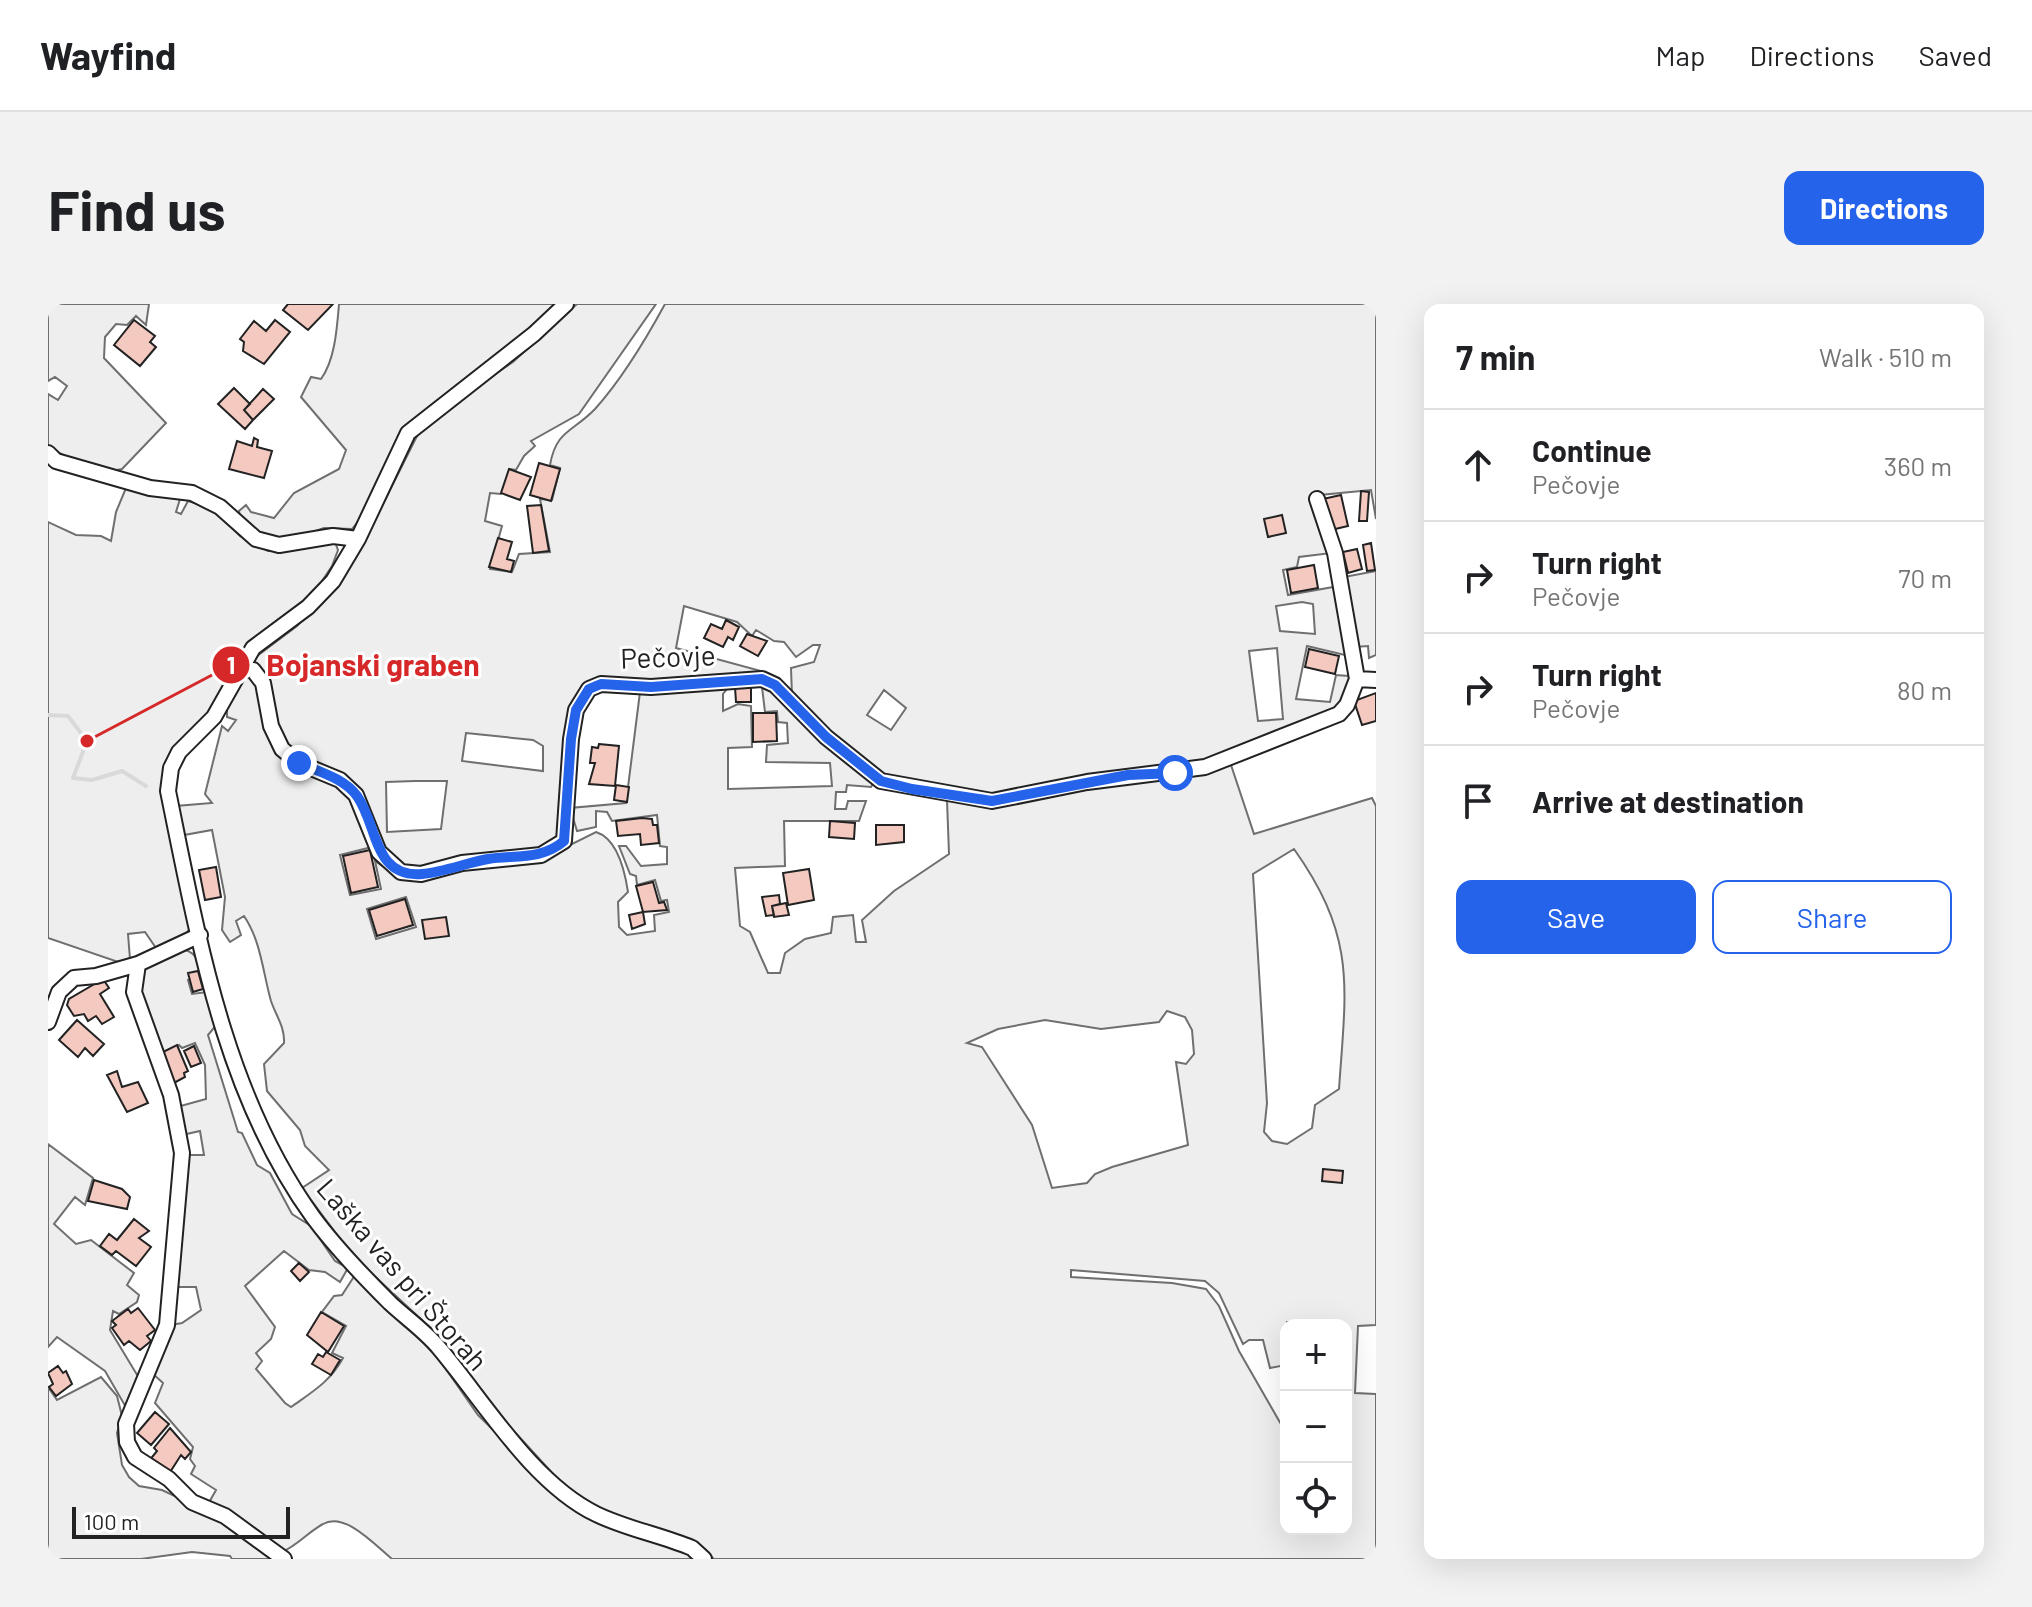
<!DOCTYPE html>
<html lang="en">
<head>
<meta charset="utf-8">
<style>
  body { margin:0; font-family:Barlow,sans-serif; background:#f2f2f2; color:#202124 }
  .controls { position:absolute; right:24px; bottom:24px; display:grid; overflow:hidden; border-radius:16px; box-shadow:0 8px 32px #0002 }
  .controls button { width:72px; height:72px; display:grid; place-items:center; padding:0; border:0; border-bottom:2px solid #e0e0e0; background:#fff; color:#202124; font:40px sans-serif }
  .scale { position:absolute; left:24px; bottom:20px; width:218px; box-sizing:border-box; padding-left:8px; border:4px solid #222; border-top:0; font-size:22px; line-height:28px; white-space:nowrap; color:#222; -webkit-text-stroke:6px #fff; paint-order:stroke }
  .stop { position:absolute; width:24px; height:24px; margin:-18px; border:6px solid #2563eb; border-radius:50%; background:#fff }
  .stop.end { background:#2563eb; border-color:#fff; box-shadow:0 2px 8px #0008 }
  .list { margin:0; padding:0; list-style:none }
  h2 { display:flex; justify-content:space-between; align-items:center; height:104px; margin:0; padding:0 32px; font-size:34px }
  h2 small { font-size:26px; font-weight:400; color:#757577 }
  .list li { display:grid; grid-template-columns:52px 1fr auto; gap:24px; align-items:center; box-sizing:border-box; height:112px; padding:0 32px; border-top:2px solid #e0e0e0 }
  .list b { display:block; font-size:30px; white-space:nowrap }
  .list p { margin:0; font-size:26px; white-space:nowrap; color:#757577 }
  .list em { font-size:26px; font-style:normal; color:#757577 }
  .actions { display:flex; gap:16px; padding:24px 32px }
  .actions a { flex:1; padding:18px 0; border:2px solid #2563eb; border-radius:16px; text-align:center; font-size:28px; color:#2563eb }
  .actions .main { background:#2563eb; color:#fff }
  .icon { flex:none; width:44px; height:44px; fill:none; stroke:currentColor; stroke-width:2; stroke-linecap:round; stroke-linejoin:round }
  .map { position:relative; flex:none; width:1328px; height:1255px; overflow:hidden; border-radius:16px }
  header { display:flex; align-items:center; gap:48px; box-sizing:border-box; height:112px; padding:0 40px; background:#fff; border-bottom:2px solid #e0e0e0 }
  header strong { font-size:38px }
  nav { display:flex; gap:44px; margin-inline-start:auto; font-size:28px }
  .intro { display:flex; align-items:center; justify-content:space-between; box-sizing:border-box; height:192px; padding:0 48px }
  h1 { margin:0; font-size:56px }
  .button { padding:20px 36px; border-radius:16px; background:#2563eb; color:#fff; font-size:28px; font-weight:700 }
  main { display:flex; gap:48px; padding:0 48px }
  aside { flex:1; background:#fff; border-radius:16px; box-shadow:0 8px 32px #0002 }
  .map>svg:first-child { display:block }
</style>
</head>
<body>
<header>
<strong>Wayfind</strong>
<nav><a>Map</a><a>Directions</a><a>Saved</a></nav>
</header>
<div class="intro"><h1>Find us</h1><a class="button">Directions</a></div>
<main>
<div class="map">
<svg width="1328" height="1255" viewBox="0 0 1328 1255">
  <rect width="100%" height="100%" fill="#fff"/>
  <path fill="#eee" stroke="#6f6f6f" stroke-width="2" fill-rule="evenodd" d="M0 0H101L98 21 88 12 79 21 68 20 57 33 56 54 118 119 74 165C51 171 19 154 0 142V90L10 96 19 82 7 73 0 77Z
    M291 0H511L483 26 359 121 312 215 304 225 276 224 244 235 221 236 193 218 191 207 198 201 203 208 226 214 246 189 291 165 298 146 253 93 263 73 273 75C287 56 289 24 291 0Z
    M529 0H608L531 110 483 137 487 142 476 152 468 166 462 165 453 190 442 189 437 217 454 222 442 265 464 268 471 250 502 248 492 195 504 196 512 164 502 161C508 126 525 128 547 105 574 75 598 35 617 0H1328V215L1323 186 1272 191 1284 249 1251 253 1249 263 1235 266 1240 291 1291 282 1301 352 1259 342 1248 395 1282 398 1288 371 1301 372V387L1289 408 1180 453 957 493 833 472 793 440 744 392 743 364 766 358 772 341H765L748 353 736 338 726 337 708 326 704 332 689 318 636 302 628 344 713 367 710 371 533 386 513 530 497 546 381 565 352 563 339 551 312 490 249 453 232 431 218 372 205 355 249 322 293 274 320 230 370 130 383 113 465 58ZM1254 298 1265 300 1267 330 1232 327 1228 302ZM1229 344 1235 415 1210 417 1201 347ZM836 386 858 404 843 426 819 411ZM418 429 485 436 495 442V467L414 457ZM367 477H399L393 525 339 528 338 478Z
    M78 184 132 195 128 208 133 210 140 197 166 205 192 232 220 247 287 238 290 246 284 262 258 301 194 347 163 411 116 465 143 623 137 631 108 644 97 628 80 630 82 655 73 659 0 634V218L28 231 53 232 63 237 68 208Z
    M1328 267V351L1321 354 1320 342 1307 343 1296 273Z
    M194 372H203L207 377 226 438 305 493 324 543 292 551 302 591 333 585 327 557 346 570 494 555 548 528C570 535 577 568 580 588L570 598 571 623 579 631 607 627 606 611 621 608 619 596 613 597 607 576 589 581 588 572 582 570 571 542H578L593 562 619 560V543L612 542 609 511 564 517 559 508 548 507V523L529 527 522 504 578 499 592 388 674 381 679 385 675 390V407L690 400 703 402 704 443 680 444V485L784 482 782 459 718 458 719 441 740 439 739 419 730 418 729 407 717 408 714 383 718 382 826 478 823 483 799 481 798 488H788L787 505H798L800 497H818L811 517H736L737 562 687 564 692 622 702 628 720 669H732L737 649 757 635 783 629 785 613 805 611 808 638H818L814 616 846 587 901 550 899 496 925 500 1182 458 1206 530 1324 494 1328 502V1021L1310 1022 1307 1089 1328 1090V1255H666L655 1245 554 1209 517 1183 435 1093 378 1020 305 952 254 884 281 866 257 842 252 826 219 787 216 760 236 739C237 723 228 712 223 697 215 669 213 637 196 612L188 617 193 631 182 638 174 626 177 593 164 526 136 531 128 502 164 499 157 490 174 422 180 427 188 416 179 413V404ZM1246 545C1309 634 1298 683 1291 785L1267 801 1264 824 1239 840 1224 837 1216 828 1219 799 1205 570ZM358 593 368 623 328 635 319 605ZM1119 707 1137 713 1144 726 1146 750 1138 760 1128 758 1140 841 1064 863 1047 870 1039 879 1004 884 984 821 934 743 919 739 950 725 997 716 1053 725 1111 718ZM1023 966 1157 977 1171 989 1195 1040 1201 1036H1215L1222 1064 1238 1061 1239 1018 1298 1021V1225H1238V1167L1233 1165 1238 1129 1191 1047 1171 1002 1158 985 1124 979 1023 973Z
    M132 645C149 647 150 657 155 672L140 676 144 690 159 688 170 719 160 731 190 828 194 829 209 861 222 869 244 910 263 922 287 957 300 964 292 978 277 968 261 966 236 947 197 982 227 1023 223 1035 208 1049 214 1057 208 1065 237 1099 243 1103C264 1088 282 1078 295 1054L284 1049 298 1022 274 1008 286 992 294 991 307 971 386 1048 430 1111 490 1170 566 1224 635 1245 651 1255H344C328 1242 297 1207 275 1220 260 1228 250 1241 234 1248L159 1202 168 1186 143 1170 147 1162 142 1155 145 1143 107 1099 115 1079 104 1069 123 1021 134 1019 153 1006 148 983H128L135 851H156L152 827 134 831 129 803 158 795 157 761 147 739 134 744 131 741 111 750 90 694 95 662Z
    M0 840 45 874 37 901 27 893 6 920 28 940 43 936 86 969 79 981 91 991 89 998 71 1010 65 1007 62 1026 91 1074 79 1105 57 1067 9 1033 0 1043Z
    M53 1073 69 1092 74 1112 69 1129 74 1161 81 1173 91 1182 114 1186 161 1208 230 1255H184L182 1252 144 1248 93 1255H0V1083L9 1096Z"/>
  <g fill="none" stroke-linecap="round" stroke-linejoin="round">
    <path stroke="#d9d9d9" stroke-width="4" d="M0 411 20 412 39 437 25 474 44 476 74 467 98 482"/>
  </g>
  <path fill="#f3c9c0" stroke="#222" stroke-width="2" d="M240 0H285L260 26 235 6Z
    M86 16 107 32 102 38 108 43 92 62 66 41Z
    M227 16 242 28 216 60 195 47 196 38 192 35 206 17 218 27Z
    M186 84 202 100 196 106 205 116 197 125 170 100Z
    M215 85 226 95 205 116 196 106Z
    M206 134 210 136 209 143 224 147 216 174 181 165 189 137 204 142Z
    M491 159 512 165 503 197 482 191Z
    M461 165 483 173 472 196 453 189Z
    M1313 187 1321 188 1319 217H1311Z
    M1293 191 1300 222 1283 226 1275 195Z
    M493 201 501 247 485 249 479 202Z
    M1234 211 1238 229 1220 233 1216 215Z
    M450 234 464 238 459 255 466 257 463 268 441 263Z
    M1323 239 1327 266 1319 267 1315 241Z
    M1309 245 1314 265 1300 269 1295 248Z
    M1266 261 1270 284 1243 289 1239 266Z
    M678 316 691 323 685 336 680 333 675 343 656 334 663 320 674 325Z
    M699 330 719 337 710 352 692 342Z
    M1261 345 1291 352 1287 370 1257 363Z
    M703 382V398H688L687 383Z
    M1328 389V417L1314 421 1306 397Z
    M705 409H728L729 437 705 438Z
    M551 440 571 442 567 482 541 480 547 459H542L544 443 550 444Z
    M568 481 581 483 579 498 566 496Z
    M594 514 604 515 605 521H609L611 539 593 541 592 530 570 532 568 517Z
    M782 517 807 519 806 535 781 533Z
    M828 521H856V538L828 541Z
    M322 546 330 583 303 589 295 552Z
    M168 563 173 593 157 596 151 566Z
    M761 565 766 596 740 601 735 569Z
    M605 578 611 599 616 598 619 606 595 608 588 582Z
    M731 591 732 600 724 602 726 611 718 612 714 593Z
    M357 595 365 621 329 632 321 606Z
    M738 599 741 611 726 613 724 602Z
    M595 608 597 620 584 625 581 611Z
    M398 613 401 632 377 635 374 616Z
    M150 667 155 685 145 688 140 669Z
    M55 675 61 684 52 690 66 713 54 720 48 712 40 717 36 710 26 712 19 701 21 695Z
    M29 716 56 740 45 752 37 744 30 753 11 736Z
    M129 741 140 767 136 769 137 773 124 780 111 750Z
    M146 742 153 759 143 763 136 747Z
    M69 767 74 783 90 778 100 799 79 808 59 771Z
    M1275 865 1295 867 1294 879 1274 877Z
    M46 876 74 885 82 893 79 905 40 897Z
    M86 915 101 927 91 934 103 943 88 962 68 947 64 951 52 942 61 930 69 936Z
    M251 959 261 968 252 977 243 967Z
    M90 1004 107 1026 99 1032 103 1037 92 1046 81 1037 76 1041 64 1024 68 1021 64 1017 80 1005 83 1009Z
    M273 1008 296 1022 280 1048 259 1031Z
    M278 1048 292 1056 283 1071 264 1060 270 1050 275 1053Z
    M10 1062 15 1069 18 1067 24 1080 8 1092 1 1083 5 1080 0 1069Z
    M107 1108 121 1120 103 1141 89 1129Z
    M122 1124 143 1148 137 1155 133 1151 119 1173 100 1158 109 1147 106 1144Z"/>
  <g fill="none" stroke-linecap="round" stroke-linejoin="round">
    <g stroke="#222" stroke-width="18">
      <path id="minor" d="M518 0 486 30 360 129 310 235 285 277 260 303 205 344 166 413 131 448 123 464 120 487C150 633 176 790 265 913 287 943 316 973 342 999 358 1014 377 1027 391 1044 435 1096 484 1179 548 1210 579 1225 613 1231 644 1244L656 1255
        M0 149 8 157 102 184 144 189 172 203 208 235 231 241 285 232 310 235
        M1269 195 1287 249 1309 375
        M190 365 205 366 215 379 223 422 234 445 251 459 292 476 308 491 331 548 353 568 373 570 414 559 493 551 516 537 523 435 528 406 541 385 553 380 603 383 714 375 727 381 778 433 833 477 944 497 1039 478 1157 463 1291 410 1299 401 1309 375 1328 376
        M90 660 86 688 123 791 134 849 119 1021 78 1120 79 1138 87 1153 121 1175 144 1198 177 1212 236 1255
        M0 718 11 688 26 674 48 672 90 660 152 631"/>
    </g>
    <use href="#minor" stroke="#fff" stroke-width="14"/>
  </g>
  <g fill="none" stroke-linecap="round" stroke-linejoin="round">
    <path stroke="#2563eb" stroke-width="10" d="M251 459C271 468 296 474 309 492 330 521 325 574 374 570 396 568 418 559 440 555 468 551 494 556 516 537L523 435 528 406 541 385 553 380 603 383 714 375 727 381 778 433 833 477 864 485 944 497 1080 471 1127 469"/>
  </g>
  <g text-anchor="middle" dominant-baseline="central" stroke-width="6" stroke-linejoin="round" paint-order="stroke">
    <g font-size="28" fill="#222" stroke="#fff">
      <text transform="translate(620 352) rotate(-2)">Pečovje</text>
      <text transform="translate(355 970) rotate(49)">Laška vas pri Štorah</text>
    </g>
  </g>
  <path fill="none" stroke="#d62828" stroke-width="3" d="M39 437L183 361"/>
  <g fill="#d62828" stroke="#fff" stroke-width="3">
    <circle cx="39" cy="437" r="8"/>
    <circle cx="183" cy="361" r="20"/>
  </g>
  <g font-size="24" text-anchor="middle" font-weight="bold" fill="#fff">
    <text x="183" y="370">1</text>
  </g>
  <g font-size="30" text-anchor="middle" font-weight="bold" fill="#d62828" stroke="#fff" stroke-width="6" stroke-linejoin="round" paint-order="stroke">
    <text x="325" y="372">Bojanski graben</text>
  </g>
</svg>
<div class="controls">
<button>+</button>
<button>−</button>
<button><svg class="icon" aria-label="locate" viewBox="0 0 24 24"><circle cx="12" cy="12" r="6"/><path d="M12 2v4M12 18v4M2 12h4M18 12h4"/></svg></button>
</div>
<div class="scale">100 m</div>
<div class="stop" style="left:1127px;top:469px"></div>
<div class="stop end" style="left:251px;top:459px"></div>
</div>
<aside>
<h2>7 min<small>Walk · 510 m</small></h2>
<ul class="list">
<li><svg class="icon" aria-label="ahead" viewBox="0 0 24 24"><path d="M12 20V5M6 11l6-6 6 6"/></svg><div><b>Continue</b><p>Pečovje</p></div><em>360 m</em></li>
<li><svg class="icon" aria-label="right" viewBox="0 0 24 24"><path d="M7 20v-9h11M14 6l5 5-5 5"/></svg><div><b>Turn right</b><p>Pečovje</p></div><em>70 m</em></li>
<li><svg class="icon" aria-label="right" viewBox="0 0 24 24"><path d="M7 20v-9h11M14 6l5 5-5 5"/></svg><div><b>Turn right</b><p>Pečovje</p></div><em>80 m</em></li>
<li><svg class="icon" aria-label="arrive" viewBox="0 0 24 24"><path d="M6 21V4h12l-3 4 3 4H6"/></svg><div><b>Arrive at destination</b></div></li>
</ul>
<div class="actions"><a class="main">Save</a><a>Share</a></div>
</aside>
</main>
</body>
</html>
